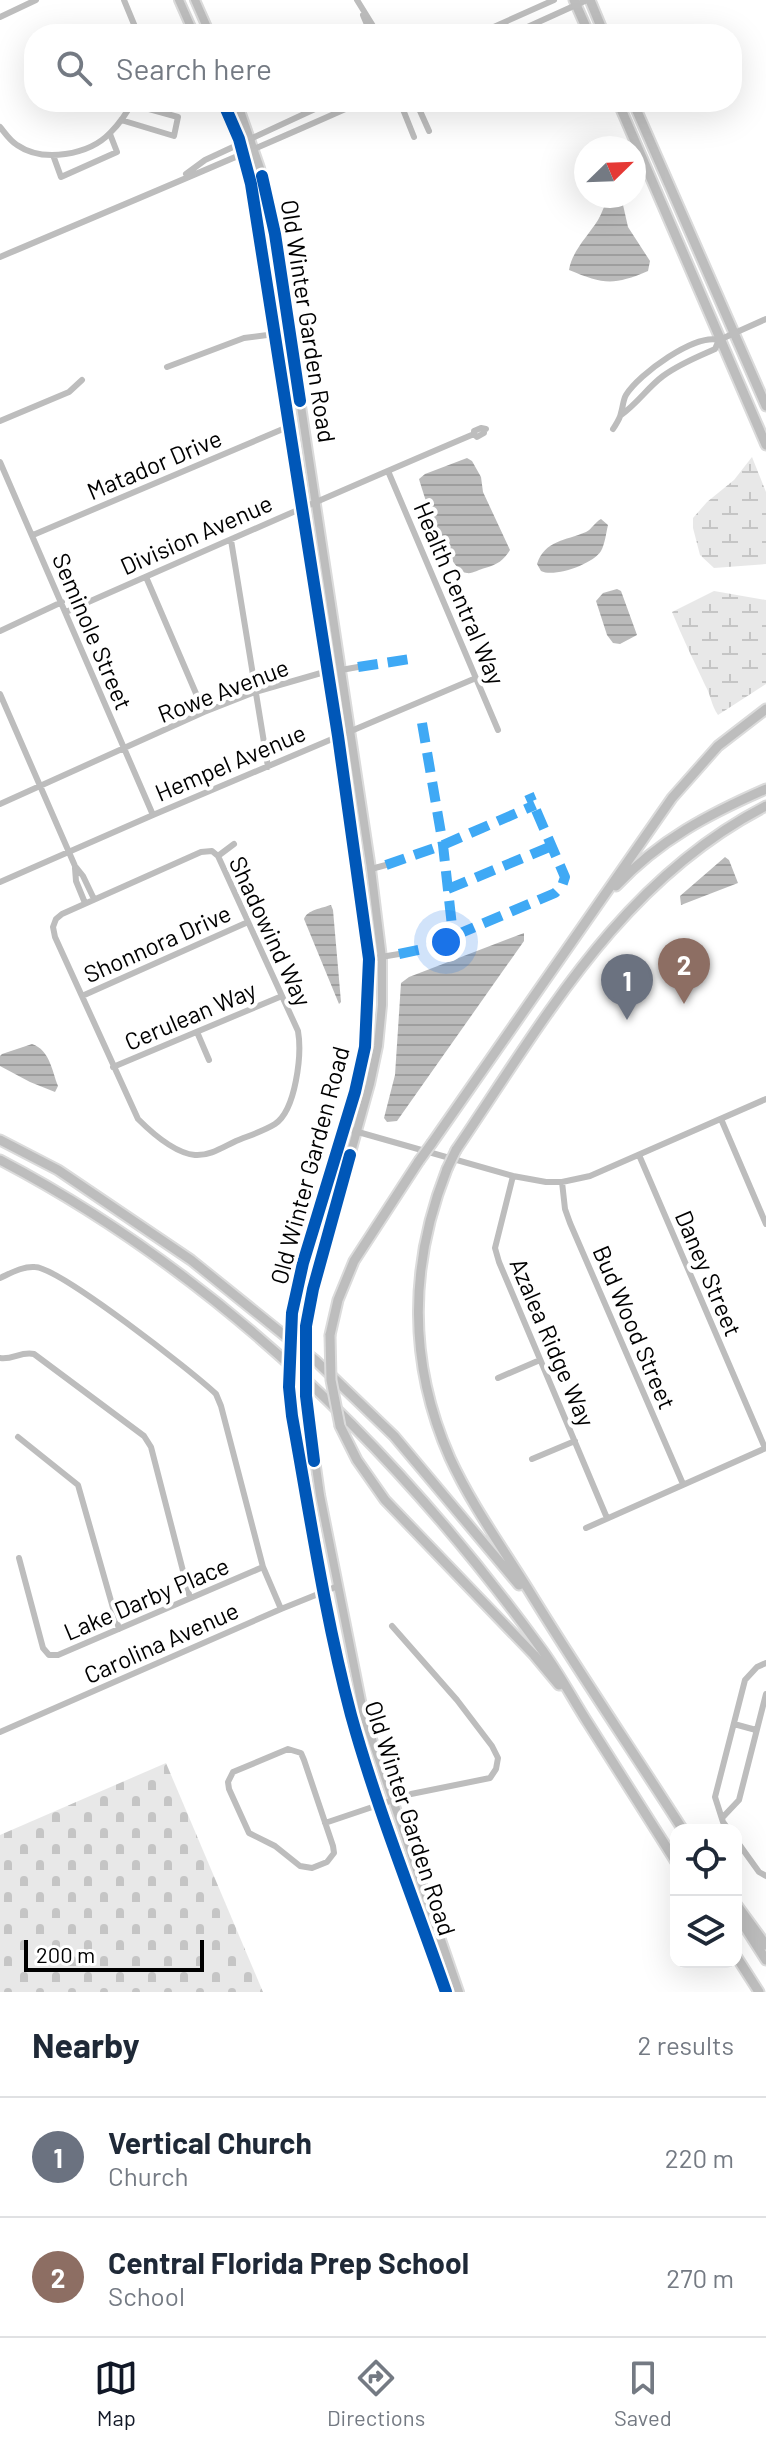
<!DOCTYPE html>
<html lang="en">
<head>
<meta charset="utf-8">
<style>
  body { margin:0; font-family:Barlow,sans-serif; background:#f2f2f3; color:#1f2937 }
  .controls { position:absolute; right:24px; bottom:24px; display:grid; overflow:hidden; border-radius:16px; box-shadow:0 8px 32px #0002 }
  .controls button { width:72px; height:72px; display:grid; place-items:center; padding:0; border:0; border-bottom:2px solid #e0e1e3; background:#fff; color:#1f2937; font:40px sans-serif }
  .compass { position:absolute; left:574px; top:136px; width:72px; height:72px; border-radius:50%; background:#fff; box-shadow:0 8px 32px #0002; rotate:67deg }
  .scale { position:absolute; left:24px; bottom:20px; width:180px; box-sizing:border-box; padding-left:8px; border:4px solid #000; border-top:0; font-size:22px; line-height:28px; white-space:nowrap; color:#000; -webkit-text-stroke:6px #fff; paint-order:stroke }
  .you { position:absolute; left:446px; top:942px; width:28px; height:28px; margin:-20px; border:6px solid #fff; border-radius:50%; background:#1a73e8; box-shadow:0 0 0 12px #1a73e833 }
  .badge { display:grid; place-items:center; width:52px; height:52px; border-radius:50%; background:#111827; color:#fff; font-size:26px; font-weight:700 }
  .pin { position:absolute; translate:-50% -66px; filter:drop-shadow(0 2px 4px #0008) }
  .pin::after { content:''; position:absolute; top:42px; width:28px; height:24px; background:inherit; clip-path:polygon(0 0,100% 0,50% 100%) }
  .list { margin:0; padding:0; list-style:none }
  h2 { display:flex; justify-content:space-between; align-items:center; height:104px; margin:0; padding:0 32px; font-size:34px }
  h2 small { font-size:26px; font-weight:400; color:#747a83 }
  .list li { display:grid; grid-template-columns:52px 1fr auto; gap:24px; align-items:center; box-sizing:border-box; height:120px; padding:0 32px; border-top:2px solid #e0e1e3 }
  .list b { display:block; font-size:30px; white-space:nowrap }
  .list p { margin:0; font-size:26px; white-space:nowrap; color:#747a83 }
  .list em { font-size:26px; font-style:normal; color:#747a83 }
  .icon { flex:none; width:44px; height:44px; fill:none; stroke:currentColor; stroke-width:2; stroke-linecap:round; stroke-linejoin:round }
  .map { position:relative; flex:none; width:766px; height:1992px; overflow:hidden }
  .search { position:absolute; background:#fff; box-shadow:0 8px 32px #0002; left:24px; right:24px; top:24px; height:88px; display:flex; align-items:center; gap:20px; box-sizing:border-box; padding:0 28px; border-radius:32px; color:#747a83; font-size:30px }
  .sheet { height:344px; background:#fff }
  nav { display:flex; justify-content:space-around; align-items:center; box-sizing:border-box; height:112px; border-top:2px solid #e0e1e3; background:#fff; font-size:22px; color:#747a83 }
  nav a { display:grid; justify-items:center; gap:4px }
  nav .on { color:#111827 }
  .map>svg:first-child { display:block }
</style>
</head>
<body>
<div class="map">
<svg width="766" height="1992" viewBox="0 0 766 1992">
  <defs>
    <pattern id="wetland-marsh" width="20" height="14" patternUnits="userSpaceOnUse" patternTransform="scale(2)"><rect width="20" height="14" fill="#e8e8e8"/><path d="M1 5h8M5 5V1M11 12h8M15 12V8" fill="none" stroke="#c5c5c5"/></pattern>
    <pattern id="cemetery-stones" width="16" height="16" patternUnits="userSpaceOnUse" patternTransform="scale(2)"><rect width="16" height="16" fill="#e8e8e8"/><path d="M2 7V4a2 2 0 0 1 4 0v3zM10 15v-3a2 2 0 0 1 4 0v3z" fill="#c5c5c5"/></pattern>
    <pattern id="water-rules" width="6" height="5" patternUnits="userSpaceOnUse" patternTransform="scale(2)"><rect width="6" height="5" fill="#bababa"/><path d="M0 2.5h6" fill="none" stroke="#9e9e9e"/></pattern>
  </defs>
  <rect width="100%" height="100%" fill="#fff"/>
  <path fill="url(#wetland-marsh)" d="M752 457 766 492V564L714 568 700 555 693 528V518L707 502 734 480Z
    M714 591 766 600V684L718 715C711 705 711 695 705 685 694 661 682 637 672 612Z"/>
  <path fill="url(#cemetery-stones)" d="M166 1763 263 1992H0V1835Z"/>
  <path fill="url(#water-rules)" d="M608 196H621L628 227 650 261 648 271C613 286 603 284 569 270 572 251 588 236 598 220 602 213 605 204 608 196Z
    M467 458 472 461 481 477 483 492 510 550C504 560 497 565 485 568 480 569 472 574 467 573 448 572 424 496 419 479L425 474Z
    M601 519 608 525C606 533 605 544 601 551 593 564 554 578 541 571L537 564C545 540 565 541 586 532 592 529 595 522 601 519Z
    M617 589 621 591 637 635 620 644 613 643 607 635 596 601 603 593Z
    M725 857 729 860 738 883 681 905 680 896Z
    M331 905 333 910 341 1002 339 1004 304 919C307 910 322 908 331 905Z
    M524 933V941L397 1121 387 1122 384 1118 395 1075 401 983 409 977Z
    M32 1044C50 1050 52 1071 58 1086L55 1092 30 1082 0 1066V1056L2 1054Z"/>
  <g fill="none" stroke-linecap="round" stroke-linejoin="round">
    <g stroke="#dbdbdb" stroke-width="12">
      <path id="major" d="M179 0 194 34
        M195 0 210 34
        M223 102 239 139 251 184 338 736 369 959 365 1047 355 1092 303 1263 292 1313
        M237 102 260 168 275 234 371 869 382 958V1005L378 1046 370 1084 313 1289 306 1326
        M289 1387 292 1416C310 1515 325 1617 351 1715 377 1809 414 1900 446 1992
        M306 1396 320 1495 364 1716 459 1992"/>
    </g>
    <g stroke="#dbdbdb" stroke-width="13">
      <path id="highway" d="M574 0 589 34
        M590 0 604 34
        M618 102 766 445
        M633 102 766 406
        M616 886C659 840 709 814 766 789
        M0 1140 58 1170 191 1260 315 1360 394 1436 519 1585
        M432 1143 672 798 718 746 766 709
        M456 1150C545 1019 620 881 766 806
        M0 1160C219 1275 395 1448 540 1647 558 1671 572 1698 588 1723 618 1770 647 1816 676 1862
        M447 1169C409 1265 408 1363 450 1458 471 1504 502 1547 528 1589 578 1671 632 1750 683 1830
        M330 1335 338 1300 354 1261 419 1161
        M340 1426 357 1460 385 1500 534 1655 559 1685
        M736 1904 766 1945
        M736 1913 766 1960
        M736 1956 759 1992"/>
    </g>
    <path stroke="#bdbdbd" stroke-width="6" d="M124 0 138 34
      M357 0 378 34
      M363 15 371 34
      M0 17 36 0
      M478 34 554 0
      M512 34 587 0
      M400 102 414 137
      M416 102 429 131
      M121 120 174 136 178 117 131 104
      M0 127C5 133 10 141 17 145 43 163 89 155 110 133 119 124 127 113 132 102
      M53 155 61 177 117 152 110 134
      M186 174 205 160 330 102
      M0 257C120 206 241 156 361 102
      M167 367 244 338 275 334
      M621 415C637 404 648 387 663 376 679 364 697 357 715 349L719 340 766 319
      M0 421 69 392 82 380
      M613 429C616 424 620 419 621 413 623 407 623 400 626 395 639 374 695 333 719 340
      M484 430V433L477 437 474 434V431L481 428 486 429
      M0 462 153 815
      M388 471 498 730
      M33 535 290 426
      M231 540 268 767
      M146 577 204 712
      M66 612C202 552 337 492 474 434
      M0 631 62 602
      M341 670 358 667
      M0 694 75 866 83 876 94 899
      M0 804 204 712 255 692 328 671
      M212 851 218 856 298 1031C302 1054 296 1110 275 1124 264 1131 248 1136 236 1141 223 1147 210 1156 195 1155 174 1153 152 1133 138 1119L55 937 53 927 56 919 62 914 201 852Z
      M218 856 234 844
      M75 868 76 881 85 903
      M371 869 386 865
      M0 882 153 815 476 678
      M369 959 399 954
      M82 996 248 922
      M197 1032 209 1060
      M113 1067 282 996
      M721 1119 766 1224
      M344 1128 513 1176 546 1182H562L590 1176 766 1099
      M639 1155 765 1448
      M513 1176 495 1248 499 1262 607 1518
      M562 1182 565 1209 570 1223 683 1484
      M0 1278C11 1273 23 1266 35 1267 60 1268 193 1372 216 1394L221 1406 263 1567 281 1609
      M0 1358C13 1360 21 1351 34 1354L144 1436 151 1447 190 1598
      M498 1378 540 1360
      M18 1437 78 1485 119 1629
      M532 1459 575 1441
      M586 1528 766 1448
      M19 1558 43 1648 49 1655H58L263 1567
      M734 1724 756 1730
      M0 1732 281 1609 338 1586
      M288 1749 301 1753 304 1760 333 1846 334 1853 327 1862 312 1868 300 1866 275 1846 249 1833 229 1789 228 1782 233 1772Z
      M722 1818 739 1800 766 1694
      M325 1823 411 1794 490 1778 496 1769 498 1758 492 1746 457 1700 392 1626
      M729 1830 723 1822 715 1797 745 1680 757 1667 766 1663
      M736 1840 759 1872 766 1876"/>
    <use href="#major" stroke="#bdbdbd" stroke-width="8"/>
    <use href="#highway" stroke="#bdbdbd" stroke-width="9"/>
    <g stroke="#dbdbdb" stroke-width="12" stroke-linecap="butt">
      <path id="major-bridge" d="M289 1387 292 1313
        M306 1396V1326"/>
    </g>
    <g stroke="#dbdbdb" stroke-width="13" stroke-linecap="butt">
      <path id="highway-bridge" d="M419 1161 432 1143
        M447 1169 456 1150
        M330 1335 331 1380 340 1426"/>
    </g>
    <use href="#major-bridge" stroke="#bdbdbd" stroke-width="8"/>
    <use href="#highway-bridge" stroke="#bdbdbd" stroke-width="9"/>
    <path stroke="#3fa9f5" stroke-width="10" stroke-dasharray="20 10" stroke-linecap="butt" d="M358 667 410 659
      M422 723 443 845 453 935
      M386 865 443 845 535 805
      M448 889 552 846
      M399 954 423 949 555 893 562 886 565 877 529 794"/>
    <g stroke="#fff" stroke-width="17">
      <path id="cycleway" d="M223 102 239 139 251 184 338 736 369 959 365 1047 355 1092 303 1263 292 1313 289 1387 292 1416C310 1515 325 1617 351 1715 377 1809 414 1900 446 1992
        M262 176 275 234 300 401
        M314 1461 306 1396V1326L313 1289 350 1155"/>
    </g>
    <use href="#cycleway" stroke="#0057b8" stroke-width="12"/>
  </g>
  <g text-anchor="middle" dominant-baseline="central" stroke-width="8" stroke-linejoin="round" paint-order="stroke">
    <g font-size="24" fill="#000" stroke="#fff">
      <text transform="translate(309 321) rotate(81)">Old Winter Garden Road</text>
      <text transform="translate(154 464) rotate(-23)">Matador Drive</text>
      <text transform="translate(196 534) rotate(-24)">Division Avenue</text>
      <text transform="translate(460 593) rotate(67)">Health Central Way</text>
      <text transform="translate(93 631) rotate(67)">Seminole Street</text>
      <text transform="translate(223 690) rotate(-21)">Rowe Avenue</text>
      <text transform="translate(230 762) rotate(-23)">Hempel Avenue</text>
      <text transform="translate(271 931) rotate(65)">Shadowind Way</text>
      <text transform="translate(157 943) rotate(-24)">Shonnora Drive</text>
      <text transform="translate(190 1015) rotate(-23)">Cerulean Way</text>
      <text transform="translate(309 1165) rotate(-75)">Old Winter Garden Road</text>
      <text transform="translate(709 1273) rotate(67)">Daney Street</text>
      <text transform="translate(635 1327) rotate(67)">Bud Wood Street</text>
      <text transform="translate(553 1342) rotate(67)">Azalea Ridge Way</text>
      <text transform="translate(146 1598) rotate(-23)">Lake Darby Place</text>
      <text transform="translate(161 1642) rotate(-24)">Carolina Avenue</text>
      <text transform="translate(411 1818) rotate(72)">Old Winter Garden Road</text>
    </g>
  </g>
</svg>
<div class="controls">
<button><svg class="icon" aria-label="locate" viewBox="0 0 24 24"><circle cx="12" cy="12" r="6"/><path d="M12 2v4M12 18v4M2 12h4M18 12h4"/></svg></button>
<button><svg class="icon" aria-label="layers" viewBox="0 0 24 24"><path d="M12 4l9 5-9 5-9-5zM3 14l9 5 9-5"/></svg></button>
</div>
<svg class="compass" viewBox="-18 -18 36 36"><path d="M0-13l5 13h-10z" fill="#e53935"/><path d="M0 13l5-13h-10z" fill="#747a83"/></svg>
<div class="scale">200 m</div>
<div class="you"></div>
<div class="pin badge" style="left:627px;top:1020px;background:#6b7280">1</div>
<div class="pin badge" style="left:684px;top:1004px;background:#8d6e63">2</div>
<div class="search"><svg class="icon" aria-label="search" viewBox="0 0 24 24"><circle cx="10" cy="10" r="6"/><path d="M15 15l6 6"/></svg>Search here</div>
</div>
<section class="sheet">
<h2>Nearby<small>2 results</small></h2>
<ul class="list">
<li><span class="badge" style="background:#6b7280">1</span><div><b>Vertical Church</b><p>Church</p></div><em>220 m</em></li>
<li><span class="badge" style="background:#8d6e63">2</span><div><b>Central Florida Prep School</b><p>School</p></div><em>270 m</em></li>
</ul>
</section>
<nav>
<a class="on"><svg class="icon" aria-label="map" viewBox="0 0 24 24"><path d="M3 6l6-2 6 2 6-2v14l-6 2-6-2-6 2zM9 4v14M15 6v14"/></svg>Map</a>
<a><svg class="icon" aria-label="directions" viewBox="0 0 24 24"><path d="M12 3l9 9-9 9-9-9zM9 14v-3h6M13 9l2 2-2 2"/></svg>Directions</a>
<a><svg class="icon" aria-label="saved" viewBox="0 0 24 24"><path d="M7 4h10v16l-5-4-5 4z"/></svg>Saved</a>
</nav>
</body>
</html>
